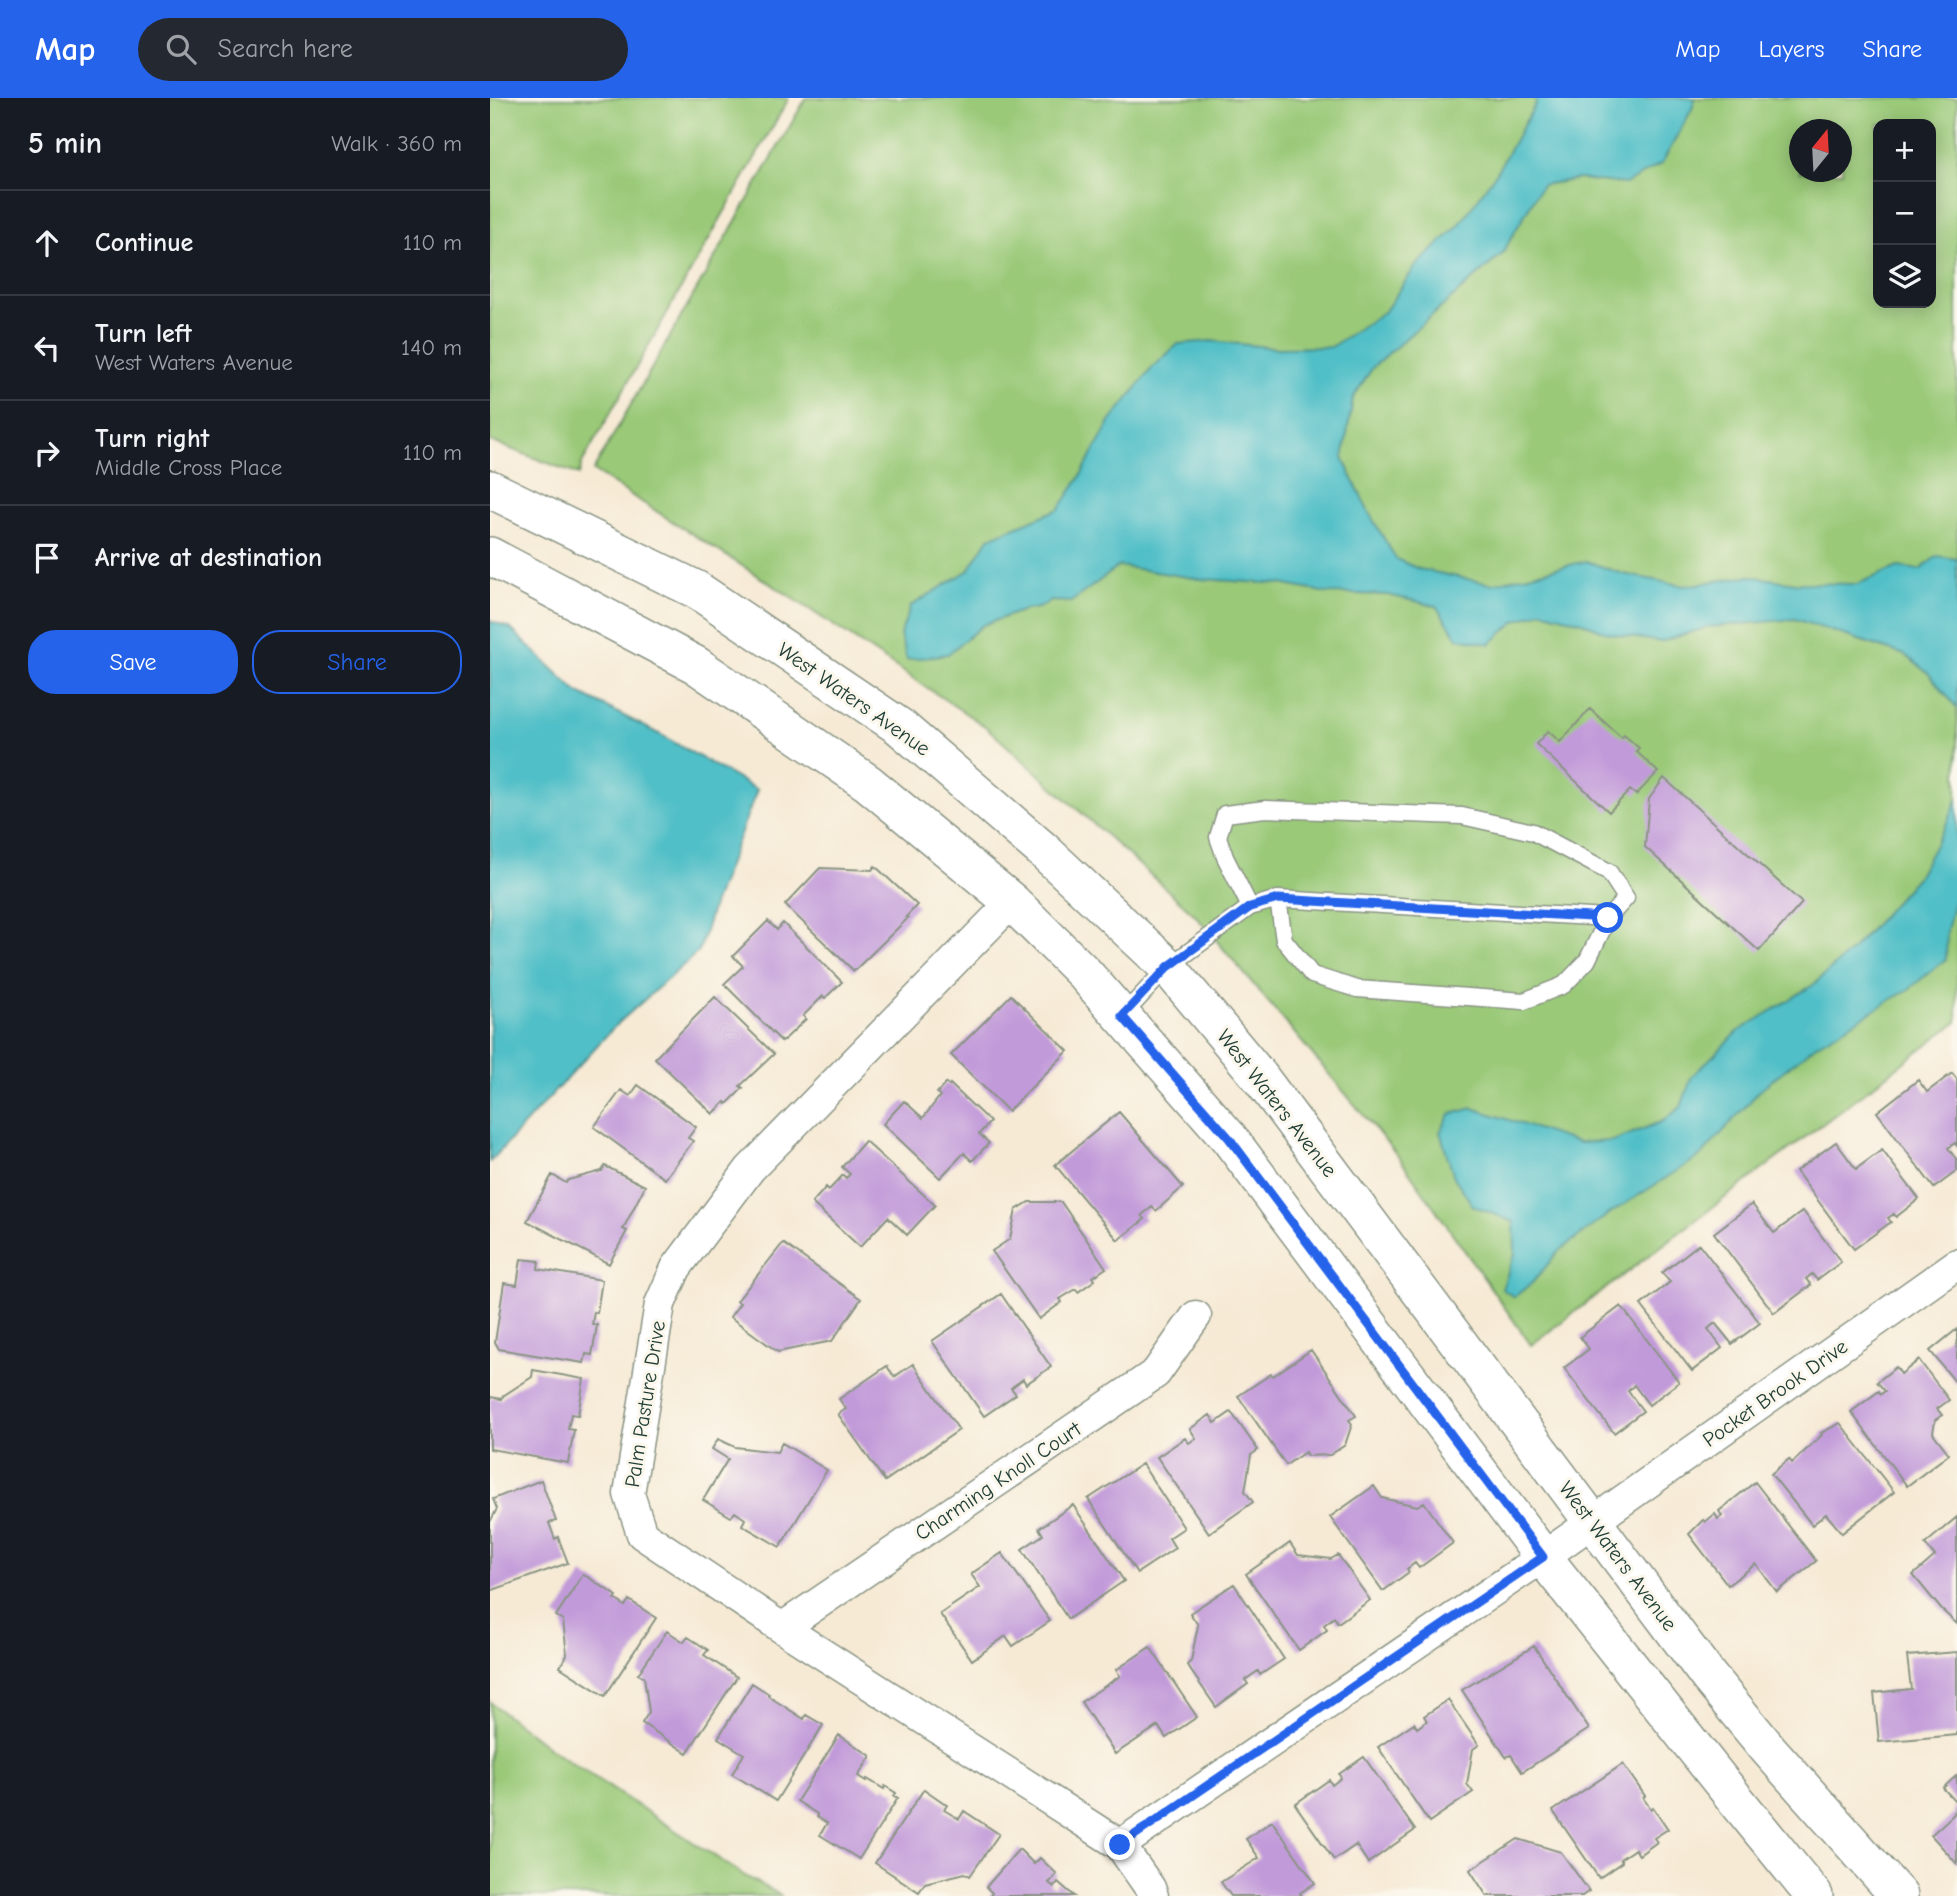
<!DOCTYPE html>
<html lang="en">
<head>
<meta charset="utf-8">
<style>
  body { margin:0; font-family:"Comic Neue",sans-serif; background:#242831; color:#f1f3f6 }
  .controls { position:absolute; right:21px; top:21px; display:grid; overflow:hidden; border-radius:14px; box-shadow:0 4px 18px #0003 }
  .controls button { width:63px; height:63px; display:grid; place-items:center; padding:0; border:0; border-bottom:2px solid #363941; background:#171b24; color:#f1f3f6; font:35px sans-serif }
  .compass { position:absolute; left:1299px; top:21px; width:63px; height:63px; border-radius:50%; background:#171b24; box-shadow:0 4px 18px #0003; rotate:18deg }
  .stop { position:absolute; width:21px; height:21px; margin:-16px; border:5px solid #2563eb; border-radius:50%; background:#fff }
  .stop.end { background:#2563eb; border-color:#fff; box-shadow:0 2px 7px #0008 }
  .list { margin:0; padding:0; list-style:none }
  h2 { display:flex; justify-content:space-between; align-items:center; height:91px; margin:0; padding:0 28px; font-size:30px }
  h2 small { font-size:23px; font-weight:400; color:#9ea1a6 }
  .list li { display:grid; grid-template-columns:46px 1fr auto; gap:21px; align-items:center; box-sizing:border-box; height:105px; padding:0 28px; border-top:2px solid #363941 }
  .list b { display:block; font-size:26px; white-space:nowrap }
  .list p { margin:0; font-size:23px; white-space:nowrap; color:#9ea1a6 }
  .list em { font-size:23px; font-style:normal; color:#9ea1a6 }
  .actions { display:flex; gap:14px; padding:21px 28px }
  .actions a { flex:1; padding:16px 0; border:2px solid #2563eb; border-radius:28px; text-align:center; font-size:24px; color:#2563eb }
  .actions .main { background:#2563eb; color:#fff }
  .icon { flex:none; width:38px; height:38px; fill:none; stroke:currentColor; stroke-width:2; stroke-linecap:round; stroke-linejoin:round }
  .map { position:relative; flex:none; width:1467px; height:1798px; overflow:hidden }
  header { display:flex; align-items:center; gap:42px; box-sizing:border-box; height:98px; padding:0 35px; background:#2563eb; color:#fff }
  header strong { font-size:33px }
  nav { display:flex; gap:38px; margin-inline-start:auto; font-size:24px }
  .search { width:490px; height:63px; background:#242831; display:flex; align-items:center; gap:18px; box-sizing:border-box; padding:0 24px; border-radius:38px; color:#9ea1a6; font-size:26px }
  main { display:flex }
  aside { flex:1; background:#171b24 }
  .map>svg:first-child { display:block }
</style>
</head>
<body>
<header>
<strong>Map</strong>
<div class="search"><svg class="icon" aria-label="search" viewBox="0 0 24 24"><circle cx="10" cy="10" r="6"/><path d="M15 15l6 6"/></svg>Search here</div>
<nav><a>Map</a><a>Layers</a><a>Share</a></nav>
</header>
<main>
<aside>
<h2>5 min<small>Walk · 360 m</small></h2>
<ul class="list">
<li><svg class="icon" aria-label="ahead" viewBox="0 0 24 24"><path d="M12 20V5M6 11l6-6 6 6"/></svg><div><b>Continue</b></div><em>110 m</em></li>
<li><svg class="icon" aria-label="left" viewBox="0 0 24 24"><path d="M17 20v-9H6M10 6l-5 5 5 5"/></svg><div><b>Turn left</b><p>West Waters Avenue</p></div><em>140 m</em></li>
<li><svg class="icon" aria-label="right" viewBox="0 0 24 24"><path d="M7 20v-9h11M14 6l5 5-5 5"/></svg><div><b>Turn right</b><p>Middle Cross Place</p></div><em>110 m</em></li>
<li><svg class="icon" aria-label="arrive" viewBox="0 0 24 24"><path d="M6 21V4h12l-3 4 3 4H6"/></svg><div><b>Arrive at destination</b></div></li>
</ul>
<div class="actions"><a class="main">Save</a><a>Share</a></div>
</aside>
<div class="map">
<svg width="1467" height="1798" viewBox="0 0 1467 1798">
  <rect width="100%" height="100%" fill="#fbf7ec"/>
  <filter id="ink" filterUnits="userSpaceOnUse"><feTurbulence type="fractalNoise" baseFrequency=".0143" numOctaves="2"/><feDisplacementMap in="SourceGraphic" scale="14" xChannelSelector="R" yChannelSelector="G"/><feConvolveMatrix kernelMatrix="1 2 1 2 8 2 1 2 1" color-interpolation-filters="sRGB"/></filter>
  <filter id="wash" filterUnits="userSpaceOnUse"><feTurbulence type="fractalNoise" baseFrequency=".00686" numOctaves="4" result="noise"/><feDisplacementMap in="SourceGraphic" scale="28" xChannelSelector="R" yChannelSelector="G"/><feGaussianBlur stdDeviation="1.57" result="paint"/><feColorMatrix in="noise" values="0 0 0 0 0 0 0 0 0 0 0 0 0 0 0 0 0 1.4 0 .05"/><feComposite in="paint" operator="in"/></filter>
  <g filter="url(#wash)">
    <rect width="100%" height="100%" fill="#f6ead5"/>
    <path fill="#9ac978" stroke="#5c8356" stroke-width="2" fill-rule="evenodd" d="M0 0H299L92 365 89 377 0 343Z
      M316 0H1467V924L1041 1247 908 1058 705 817 496 629 295 495 103 373ZM1388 26H1441V205H1388ZM1310 32H1352V74H1310Z
      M0 1604 58 1649 255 1778 292 1798H0Z"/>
    <path fill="#51bfc7" stroke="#387e7e" stroke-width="2" d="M1047 0H1205L1202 11 1172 65 1135 86 1089 81 1052 87 1012 156 883 269 863 300 853 360 878 413 906 461 929 471 1001 486 1096 463 1133 476 1195 488 1259 478 1305 485 1367 486 1408 469 1430 472 1447 458 1467 461V610L1439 576 1415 557 1305 521 1218 529 1170 544 1118 535 1092 524 1052 513 1026 523 1000 546 968 540 946 508 898 497 837 495 791 486 710 481 629 468 581 504 561 503 548 510 534 512 493 527 458 556 417 562 410 537 421 508 479 472 499 440 569 411 589 381 620 324 663 269 688 246 721 243 787 250 841 249 895 213 926 168 969 127 1006 75 1045 7Z
      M0 523 20 530 87 594 171 637 267 692 223 807 209 853 124 929 0 1064Z
      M1467 702V792L1457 833 1456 861 1419 891 1326 947 1272 990 1212 1057 1116 1118 1069 1153 1043 1184 1024 1199 1012 1191 1025 1155 1024 1124 983 1108 964 1079 950 1034 960 1016 983 1010 1089 1045 1123 1043 1173 1023 1191 1009 1202 978 1249 933 1323 887 1363 851 1428 778 1459 721Z"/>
    <g id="blocks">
      <path fill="#c19ad9" d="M1100 611 1132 640 1134 637 1149 650 1146 653 1168 674 1146 697 1140 692 1119 714 1046 646 1058 633 1070 644Z
        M1174 680 1312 805 1269 853 1155 749 1159 701Z
        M385 768 427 807 416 819 418 820 364 873 295 807 330 770 382 772Z
        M278 823 287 832 293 825 352 884 335 900 333 898 313 918 316 921 292 944 234 886 253 868 243 858Z
        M521 897 578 953 518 1013 461 957Z
        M225 899 284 956 250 988 253 990 237 1006 235 1004 223 1016 165 960Z
        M1462 975 1467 981V1048L1465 1045 1458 1050 1467 1062V1073L1444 1090 1387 1014 1428 982 1437 994Z
        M456 985 459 988 460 986 500 1024 489 1036 499 1045 482 1063 474 1055 450 1080 393 1026 414 1003 433 1020 450 998 447 995Z
        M148 987 206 1029 198 1040 203 1043 175 1081 104 1029 131 992 140 998Z
        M629 1014 693 1089 666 1113 662 1109 652 1117 655 1121 628 1142 565 1067Z
        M375 1043 445 1107 417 1137 398 1119 370 1149 322 1105 336 1089 339 1092 353 1077 356 1080 360 1076 352 1069Z
        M1346 1044 1366 1071 1392 1052 1429 1101 1406 1119 1404 1116 1398 1120 1401 1124 1364 1151 1306 1073Z
        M115 1068 155 1088 133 1131 137 1133 119 1166 37 1123 62 1077 76 1085 78 1082 112 1073Z
        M539 1104H571L616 1170 603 1179 605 1182 588 1194 586 1191 570 1201 572 1204 549 1221 502 1153 520 1141 526 1112Z
        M1262 1106 1284 1135 1313 1113 1351 1164 1327 1182 1322 1176 1316 1181 1321 1187 1284 1215 1224 1135Z
        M293 1145 371 1201 342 1243 288 1254 240 1219 250 1205 247 1203Z
        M1209 1146 1270 1225 1242 1246 1225 1225 1218 1231 1232 1250 1202 1273 1151 1207 1180 1184 1172 1175Z
        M31 1161 49 1163 48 1171 112 1182 107 1215 104 1214 102 1227H107L102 1257 96 1256 94 1265 9 1251 5 1244 14 1185 27 1187Z
        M511 1196 561 1269 536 1286 533 1281 521 1290 526 1296 494 1318 442 1243Z
        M1131 1208 1189 1284 1159 1307 1144 1287 1138 1293 1153 1313 1124 1335 1074 1270 1099 1251 1090 1239Z
        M1467 1231V1286L1440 1253Z
        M821 1252 866 1318 859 1322 862 1326 855 1347 840 1357 817 1358 815 1354 796 1367 748 1298 781 1276 783 1278Z
        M1429 1262 1459 1302 1447 1311 1452 1317 1445 1322 1443 1335 1459 1356 1417 1388 1361 1314 1389 1293 1391 1296 1395 1293 1387 1284 1406 1269 1411 1276Z
        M423 1266 469 1332 395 1383 348 1316 356 1311 349 1301 397 1268 404 1279Z
        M43 1272 94 1281 88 1317 81 1316 78 1331 84 1332 78 1365 0 1351V1299L12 1301 13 1298 42 1279Z
        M741 1314 768 1352 761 1357 755 1393 763 1404 719 1435 667 1359 695 1340 699 1345 706 1340 700 1331 720 1317 725 1325Z
        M1350 1325 1404 1394 1352 1435 1336 1416 1322 1427 1281 1376 1299 1361 1302 1365 1332 1337 1331 1335Z
        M228 1341 245 1349 287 1354 292 1345 337 1372 290 1449 252 1427 255 1421 245 1414 241 1419 213 1402 238 1361 222 1351Z
        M652 1366 694 1430 679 1440 685 1450 647 1475 598 1401Z
        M51 1382 66 1423 59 1425 65 1441 68 1439 78 1465 0 1493V1424L7 1411 3 1401Z
        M1265 1384 1326 1463 1287 1494 1266 1466 1238 1487 1199 1436 1213 1422 1215 1424 1225 1416 1228 1421 1232 1418 1229 1413Z
        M884 1388 892 1400 927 1408 934 1404 963 1445 929 1470 925 1465 917 1471 919 1474 893 1493 840 1419Z
        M583 1407 634 1483 578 1521 532 1451 553 1437 549 1430Z
        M1467 1419V1526L1451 1511 1423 1477 1445 1458 1435 1446Z
        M800 1445 808 1457 841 1461 848 1457 880 1502 848 1525 844 1519 834 1527 837 1532 809 1552 756 1476Z
        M512 1455 560 1523 523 1548 516 1538 482 1562 450 1516 490 1489 481 1476Z
        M93 1476 127 1498 125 1501 135 1508 139 1502 166 1520 115 1598 70 1569 77 1557 73 1522 66 1518Z
        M744 1486 794 1561 770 1577 768 1573 755 1582 758 1586 726 1609 697 1567 701 1563 708 1527 700 1515Z
        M177 1533 194 1544 198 1539 218 1552 214 1557 247 1579 197 1655 152 1625 159 1614 154 1579 148 1576Z
        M1044 1548 1099 1631 1032 1674 1021 1657 1016 1659 972 1592Z
        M660 1549 707 1619 676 1640 668 1628 625 1656 591 1604 630 1578 626 1572Z
        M1467 1554V1637L1389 1644 1384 1595 1421 1591 1417 1558Z
        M262 1585 279 1596 278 1598 314 1621 316 1617 333 1627 286 1703 242 1676 254 1656 228 1640Z
        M958 1602 989 1647 983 1651 977 1686 983 1694 939 1724 888 1649 924 1625 927 1630 937 1623 934 1618Z
        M349 1637 381 1658 368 1678 376 1683 377 1681 394 1691 395 1688 406 1695 404 1698 408 1700 369 1761 330 1737 337 1725 327 1719V1716L307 1703Z
        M874 1659 925 1732 878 1765 866 1747 844 1762 805 1706 839 1682 842 1687 851 1680 849 1676Z
        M1133 1666 1155 1698 1153 1700 1161 1711 1163 1709 1178 1731 1164 1740 1167 1744 1149 1757 1145 1751 1130 1761 1132 1764 1109 1780 1063 1713Z
        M1467 1677V1705L1453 1690Z
        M434 1691 457 1707 454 1712 469 1721 474 1713 509 1736 480 1778 475 1775 435 1785 429 1794 385 1765Z
        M1465 1708H1467V1766L1441 1737 1464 1716Z
        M782 1723 825 1785 810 1795 812 1798H741L731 1784 769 1760 756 1741Z
        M1028 1741 1071 1754 1099 1793 1092 1798H997L980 1772Z
        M529 1751 544 1766 550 1760 567 1776 559 1785 564 1789 568 1784 584 1798H500L502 1795 496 1789Z"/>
    </g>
  </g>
  <g filter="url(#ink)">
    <use href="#blocks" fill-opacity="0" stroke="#8a9484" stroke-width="2"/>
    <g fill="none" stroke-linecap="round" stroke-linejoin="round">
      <g stroke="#8a9484" stroke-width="19">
        <path id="service" d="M788 801 794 842 822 877 867 891 1034 903 1074 887 1097 863 1118 820
          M632 918 678 869 760 809 788 801 1118 820 1136 800 1119 774 1043 734 972 718 775 711 735 716 728 739 735 759 760 809"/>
      </g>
      <g stroke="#8a9484" stroke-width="33">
        <path id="minor" d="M522 804 260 1071 186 1170 170 1206 139 1396 152 1436 292 1530 630 1747 660 1790 663 1798
          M292 1530 666 1275 706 1218
          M630 1747 1053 1459 1467 1166"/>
      </g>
      <g stroke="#8a9484" stroke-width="40">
        <path id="tertiary" d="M0 391 207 492 410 629 554 753 678 869 769 978 1218 1578 1279 1652 1409 1798
          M0 458 206 567 378 685 522 804 594 875 739 1040 1053 1459 1229 1681 1324 1798"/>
      </g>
      <use href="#service" stroke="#fff" stroke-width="16"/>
      <use href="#minor" stroke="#fff" stroke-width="30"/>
      <use href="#tertiary" stroke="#fff" stroke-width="37"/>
    </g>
  </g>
  <g fill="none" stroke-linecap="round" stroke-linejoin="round" filter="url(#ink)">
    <path stroke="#2563eb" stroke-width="9" d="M630 1747 1053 1459 739 1040 632 918 678 869 760 809 788 801 1118 820"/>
  </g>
  <g text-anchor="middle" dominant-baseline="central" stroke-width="6" stroke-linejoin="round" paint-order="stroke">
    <g font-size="21" fill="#1f3d34" stroke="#fbf7ec">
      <text transform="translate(364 601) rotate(35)">West Waters Avenue</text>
      <text transform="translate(787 1005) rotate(52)">West Waters Avenue</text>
      <text transform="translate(1285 1295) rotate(-35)">Pocket Brook Drive</text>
      <text transform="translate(155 1306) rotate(-81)">Palm Pasture Drive</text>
      <text transform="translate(508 1383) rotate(-34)">Charming Knoll Court</text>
      <text transform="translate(1128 1458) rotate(53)">West Waters Avenue</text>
    </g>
  </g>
</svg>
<div class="controls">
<button>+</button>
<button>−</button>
<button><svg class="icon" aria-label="layers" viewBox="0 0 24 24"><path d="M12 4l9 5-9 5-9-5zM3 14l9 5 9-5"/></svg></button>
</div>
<svg class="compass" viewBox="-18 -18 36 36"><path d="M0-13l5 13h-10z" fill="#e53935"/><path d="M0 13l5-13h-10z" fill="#9ea1a6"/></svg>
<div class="stop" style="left:1118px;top:820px"></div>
<div class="stop end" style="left:630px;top:1747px"></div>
</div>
</main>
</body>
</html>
